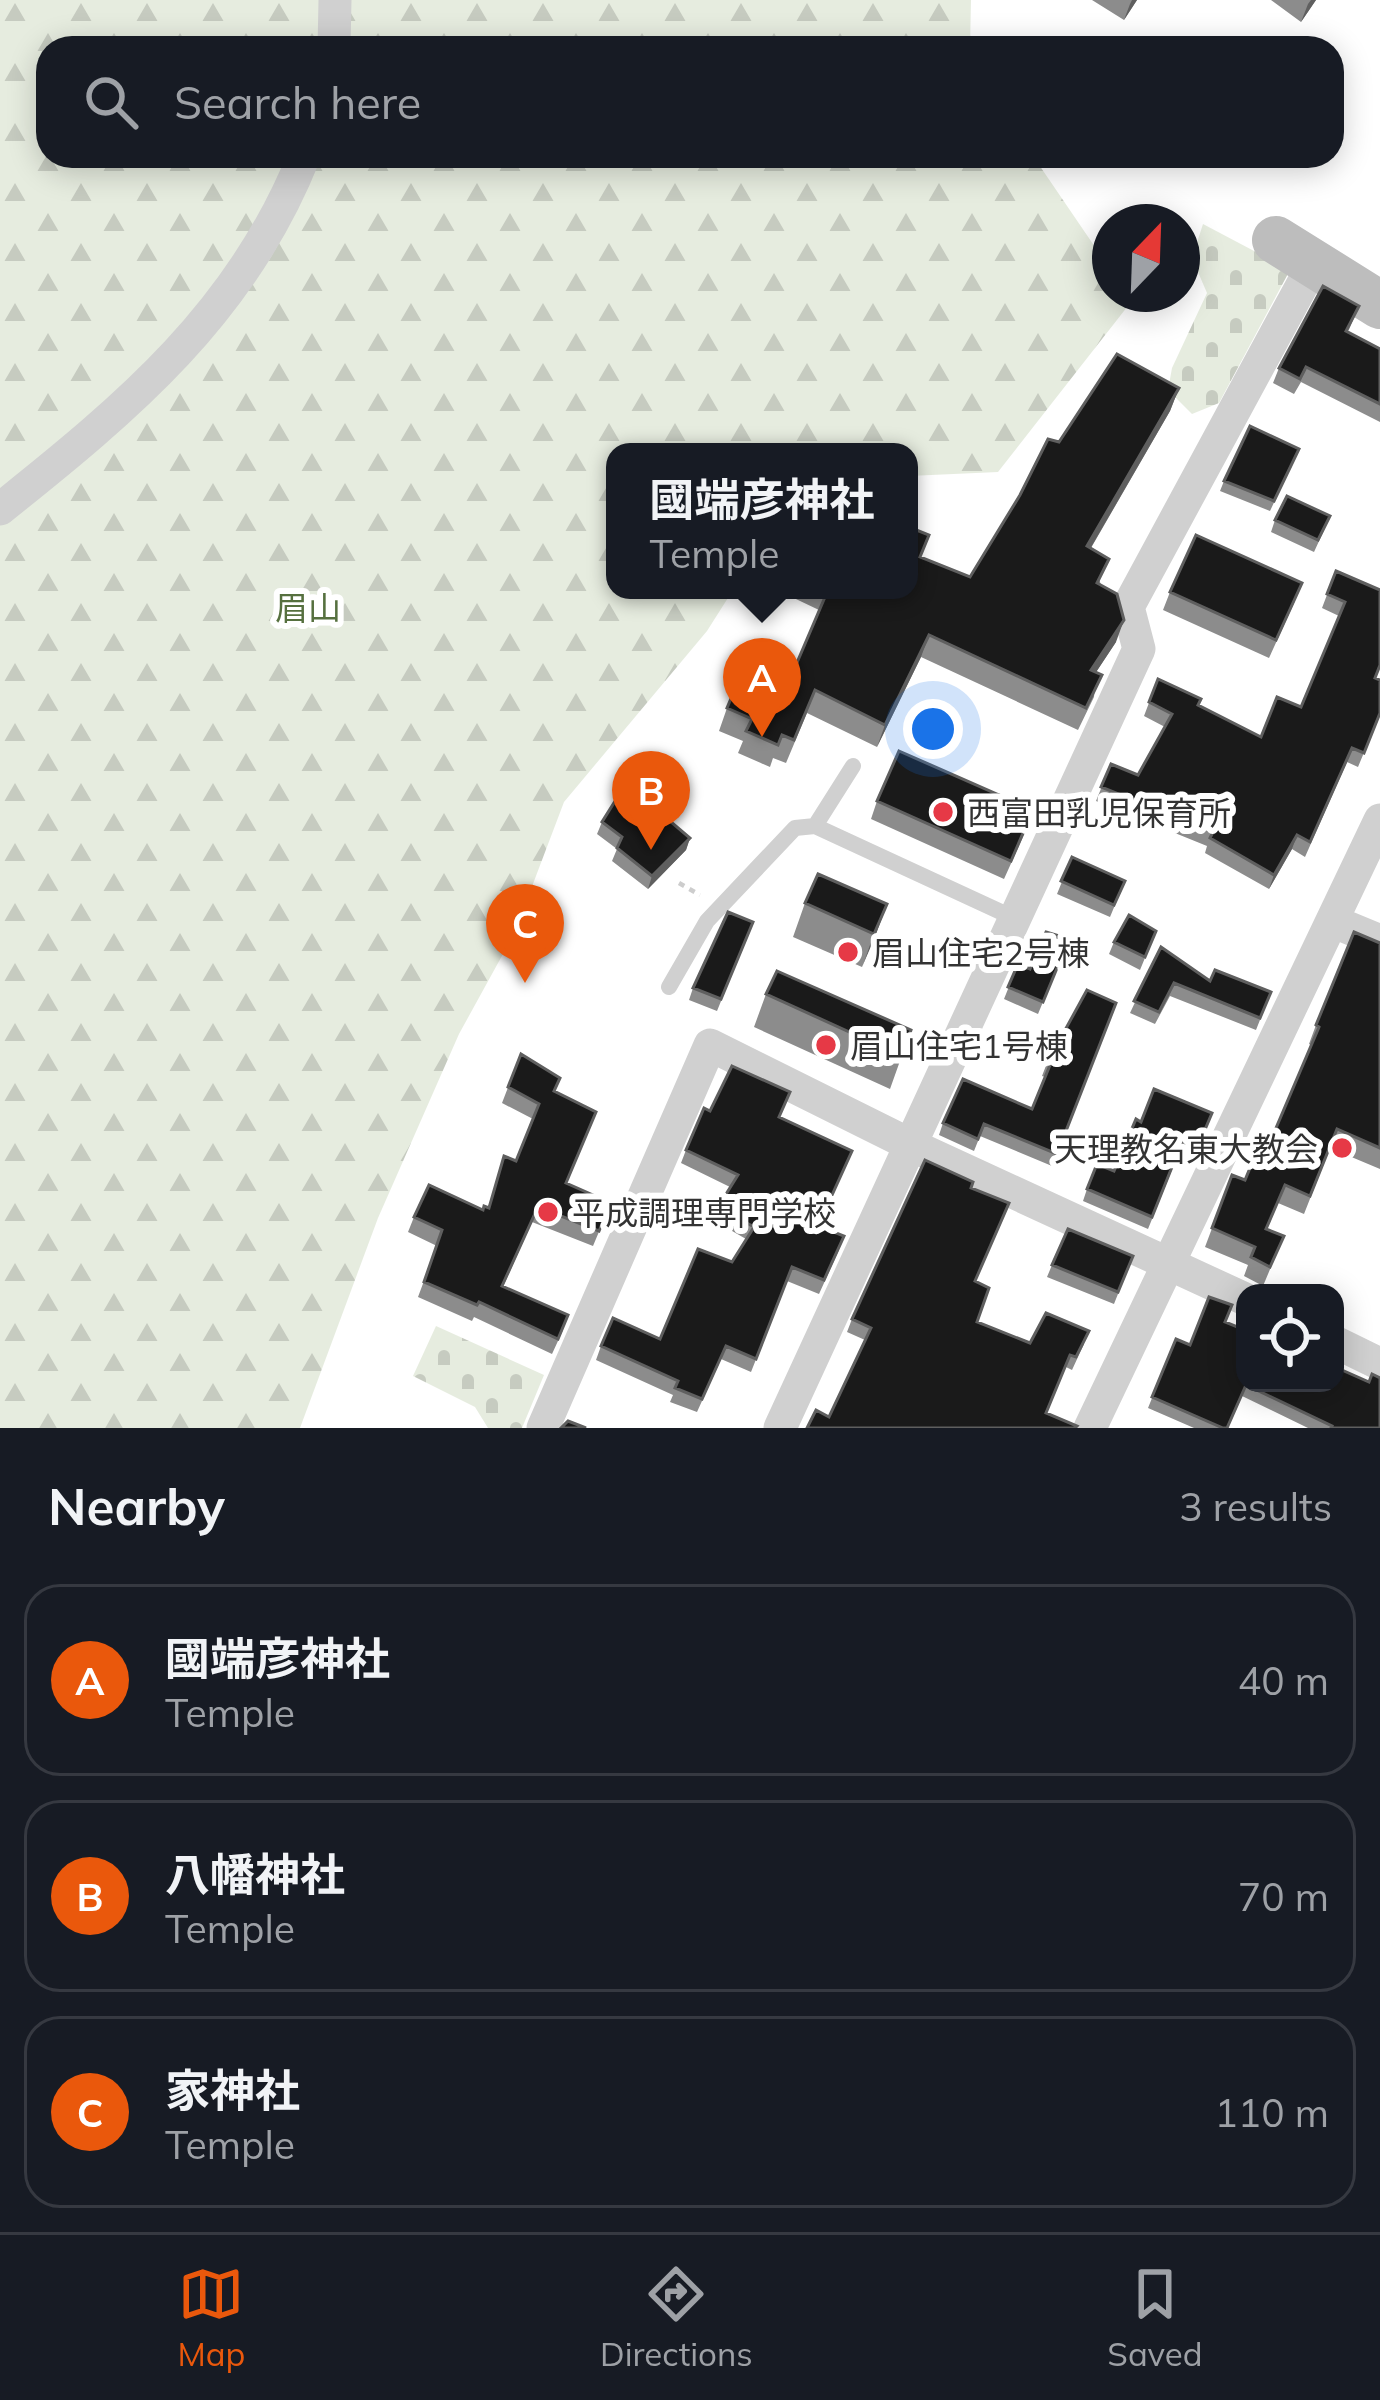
<!DOCTYPE html>
<html lang="en">
<head>
<meta charset="utf-8">
<style>
  body { margin:0; font-family:Mulish,"Noto Sans JP",sans-serif; background:#242831; color:#f1f3f6 }
  .controls { position:absolute; right:36px; bottom:36px; display:grid; overflow:hidden; border-radius:24px; box-shadow:0 6px 30px #0003 }
  .controls button { width:108px; height:108px; display:grid; place-items:center; padding:0; border:0; border-bottom:3px solid #363941; background:#171b24; color:#f1f3f6; font:60px sans-serif }
  .compass { position:absolute; left:1092px; top:204px; width:108px; height:108px; border-radius:50%; background:#171b24; box-shadow:0 6px 30px #0003; rotate:23deg }
  .you { position:absolute; left:933px; top:729px; width:42px; height:42px; margin:-30px; border:9px solid #fff; border-radius:50%; background:#1a73e8; box-shadow:0 0 0 18px #1a73e833 }
  .badge { display:grid; place-items:center; width:78px; height:78px; border-radius:50%; background:#ea580c; color:#fff; font-size:39px; font-weight:700 }
  .pin { position:absolute; translate:-50% -99px; filter:drop-shadow(0 3px 6px #0008) }
  .pin::after { content:''; position:absolute; top:63px; width:42px; height:36px; background:inherit; clip-path:polygon(0 0,100% 0,50% 100%) }
  .popup { position:absolute; left:606px; top:443px; width:312px; height:156px; box-sizing:border-box; display:grid; place-content:center; border-radius:24px; background:#171b24; filter:drop-shadow(0 3px 9px #0005); font-size:39px; white-space:nowrap; color:#9ea1a6 }
  .popup b { font-size:45px; color:#f1f3f6 }
  .popup::after { content:''; position:absolute; left:50%; top:100%; margin-left:-24px; border:24px solid transparent; border-top-color:#171b24 }
  .list { margin:0; padding:0; list-style:none }
  h2 { display:flex; justify-content:space-between; align-items:center; height:156px; margin:0; padding:0 48px; font-size:51px }
  h2 small { font-size:39px; font-weight:400; color:#9ea1a6 }
  .list li { display:grid; grid-template-columns:78px 1fr auto; gap:36px; align-items:center; box-sizing:border-box; height:192px; margin:0 24px 24px; padding:0 24px; border:3px solid #363941; border-radius:36px }
  .list b { display:block; font-size:45px; white-space:nowrap }
  .list p { margin:0; font-size:39px; white-space:nowrap; color:#9ea1a6 }
  .list em { font-size:39px; font-style:normal; color:#9ea1a6 }
  .icon { flex:none; width:66px; height:66px; fill:none; stroke:currentColor; stroke-width:2; stroke-linecap:round; stroke-linejoin:round }
  .map { position:relative; flex:none; width:1380px; height:1428px; overflow:hidden }
  .search { position:absolute; background:#171b24; box-shadow:0 6px 30px #0003; left:36px; right:36px; top:36px; height:132px; display:flex; align-items:center; gap:30px; box-sizing:border-box; padding:0 42px; border-radius:36px; color:#9ea1a6; font-size:45px }
  .sheet { height:804px; background:#171b24 }
  nav { display:flex; justify-content:space-around; align-items:center; box-sizing:border-box; height:168px; border-top:3px solid #363941; background:#171b24; font-size:33px; color:#9ea1a6 }
  nav a { display:grid; justify-items:center; gap:6px }
  nav .on { color:#ea580c }
  .map>svg:first-child { display:block }
</style>
</head>
<body>
<div class="map">
<svg width="1380" height="1428" viewBox="0 0 1380 1428">
  <defs>
    <pattern id="forest-firs" width="22" height="20" patternUnits="userSpaceOnUse" patternTransform="scale(3)"><rect width="22" height="20" fill="#e6ecdf"/><path d="M5 1l3.5 6h-7zM16 11l3.5 6h-7z" fill="#c6cbc0"/></pattern>
    <pattern id="cemetery-stones" width="16" height="16" patternUnits="userSpaceOnUse" patternTransform="scale(3)"><rect width="16" height="16" fill="#e6ecdf"/><path d="M2 7V4a2 2 0 0 1 4 0v3zM10 15v-3a2 2 0 0 1 4 0v3z" fill="#c6cbc0"/></pattern>
  </defs>
  <rect width="100%" height="100%" fill="#fff"/>
  <path fill="url(#forest-firs)" d="M0 0H971L970 48H48V156H1033L1110 269V294H1126L1131 302 998 472 909 476V452H615V590H733L707 631 564 802 514 934 459 1034 378 1218 300 1428H0Z"/>
  <path fill="url(#cemetery-stones)" d="M1203 224 1290 270 1219 403 1192 414 1168 390 1172 368 1207 293 1192 258Z
    M436 1326 544 1375 522 1428H488L475 1407 413 1376Z"/>
  <g fill="none" stroke-linecap="round" stroke-linejoin="round">
    <path stroke="#cdcdcd" stroke-width="4.5" stroke-dasharray="6 6" stroke-linecap="butt" d="M679 883 700 895"/>
    <path stroke="#d0d0d0" stroke-width="16" d="M815 826 853 766
      M669 987 707 921 795 828 815 826 1016 919"/>
    <path stroke="#d0d0d0" stroke-width="33" d="M334 48 335 0
      M0 509C128 407 242 312 304 156
      M1332 921 1380 941
      M1335 1342 1380 1364
      M543 1428 710 1045 913 1146 1245 1299
      M780 1428 1139 649 1128 607 1313 265
      M1090 1428 1380 820"/>
    <path stroke="#bdbdbd" stroke-width="48" d="M1276 240 1380 305"/>
  </g>
  <path fill="#8c8c8c" d="M1092 0H1137L1124 20Z
    M1271 0H1316L1301 22Z
    M1359 306 1348 332 1380 349V422L1301 382 1294 394 1273 383 1279 368Z
    M1179 388 1170 411 1091 548 1116 642 1096 672 1094 697 1078 730 921 657 877 747 807 713 786 763 773 758 770 767 738 753 743 741 719 731 727 708 757 690 784 693 819 610 777 590H909L921 557 970 577 1059 442Z
    M1295 458 1270 511 1220 491 1224 481Z
    M1275 520 1325 528 1314 552 1271 532Z
    M1336 571 1376 678 1380 714 1358 767 1347 762 1305 857 1292 849 1269 889 1205 853 1207 846 1096 801 1111 764 1138 775 1165 727 1144 716 1158 679 1198 705 1261 737 1301 707 1339 616 1322 608Z
    M1170 592 1295 601 1269 658 1163 610Z
    M877 801 1027 828 1004 879 871 819Z
    M632 811 690 838 686 850 648 889 612 861 617 849 597 834 602 822Z
    M1072 857 1125 881 1110 917 1057 894Z
    M805 903 887 904 862 967 793 937Z
    M753 922 717 1011 689 1000 693 988Z
    M1156 931 1140 970 1109 954 1114 942Z
    M1069 939 1038 1014 1004 999 1018 964 1030 969Z
    M1380 943V1169L1330 1148 1304 1214 1278 1203 1267 1229 1284 1236 1263 1286 1244 1276 1248 1265 1205 1247 1232 1175 1245 1180 1273 1135 1311 1045 1309 1044 1316 1025Z
    M1161 947 1210 981 1271 992 1256 1030 1170 996 1155 1024 1130 1013Z
    M766 994 911 1030 890 1089 754 1027Z
    M1116 1003 1052 1166 980 1136 974 1151 939 1135 943 1123 1032 1109 1045 1077 1042 1076 1047 1063Z
    M521 1054 555 1092 567 1184 611 1203 593 1246 532 1222 503 1287 563 1330 552 1354 474 1317 472 1321 418 1297 437 1246 408 1232 414 1217 488 1208 504 1156 516 1161 533 1119 502 1103Z
    M710 1111 780 1117 852 1151 819 1226 839 1250 819 1294 787 1281 751 1372 721 1359 697 1412 670 1402 673 1395 596 1360 601 1346 660 1339 732 1262 746 1239 713 1220 718 1207 730 1187 681 1163 686 1150Z
    M1212 1113 1196 1151 1182 1145 1148 1229 1083 1201 1087 1189 1114 1171 1141 1122Z
    M971 1188 977 1322 1030 1343 1084 1344 1072 1370 1066 1367 865 1340 847 1332 852 1319Z
    M1133 1256 1114 1304 1047 1277 1052 1265Z
    M1226 1322 1380 1428H1308L1242 1396 1228 1428H1194L1148 1408 1176 1339 1190 1345Z"/>
  <path fill="#5f5f5f" d="M1132 0H1137L1124 20 1130 4Z
    M1311 0H1316L1301 22 1308 4Z
    M1179 388 1170 411 1079 568 1087 546Z
    M1124 620 1116 642 1083 692 1091 670Z
    M929 635 921 657 877 747 885 725Z
    M1297 835 1292 849 1269 889 1274 875Z
    M690 838 686 850 648 889 652 876Z
    M887 904 875 937 862 967 874 934Z"/>
  <path fill="#1a1a1a" stroke="#5f5f5f" stroke-width="3" d="M1323 286 1359 306 1346 331 1380 349V404L1306 367 1300 379 1279 368Z
    M1117 354 1179 388 1087 546 1109 559 1097 583 1117 594 1124 620 1091 670 1102 675 1086 708 929 635 885 725 815 690 794 740 782 735 778 745 746 731 752 719 727 708 738 682 757 690 760 683 784 693 828 590H909V527L929 535 920 557 970 577 1020 495 1048 439 1059 442Z
    M1250 426 1299 449 1274 501 1224 481Z
    M1287 496 1330 516 1318 540 1275 520Z
    M1196 535 1302 583 1276 640 1170 592Z
    M1336 571 1380 590V665L1375 678 1380 680V713L1364 753 1352 748 1310 842 1297 835 1274 875 1210 838 1213 832 1101 787 1111 764 1138 775 1172 714 1149 702 1158 679 1201 699 1198 705 1261 737 1277 697 1301 707 1345 602 1327 594Z
    M899 751 1033 810 1011 861 877 801Z
    M617 798 632 811 649 817 657 810 690 838 652 876 617 848 622 837 602 822Z
    M1072 857 1125 881 1114 905 1061 881Z
    M818 874 887 904 874 934 805 903Z
    M728 912 753 922 721 999 693 988Z
    M1129 915 1156 931 1145 957 1114 942Z
    M1046 932 1069 939 1043 1002 1008 987 1018 964 1030 969Z
    M1354 932 1380 943V1148L1337 1129 1310 1196 1285 1185 1266 1229 1284 1236 1270 1267 1251 1257 1255 1247 1212 1228 1232 1175 1245 1180 1265 1132 1273 1135 1319 1027 1316 1025Z
    M1161 947 1210 981 1215 970 1271 992 1260 1018 1174 983 1159 1012 1134 1001Z
    M777 971 911 1030 902 1056 766 994Z
    M1087 990 1116 1003 1057 1154 984 1124 978 1139 943 1123 963 1079 1032 1109 1050 1065 1047 1063Z
    M521 1054 560 1078 554 1091 596 1112 566 1183 611 1203 599 1231 538 1207 502 1286 568 1315 558 1339 479 1302 477 1305 424 1282 442 1230 414 1217 429 1185 483 1210 484 1206 489 1208 504 1156 516 1161 539 1104 508 1087Z
    M732 1066 790 1092 779 1117 852 1151 818 1226 844 1236 824 1280 792 1267 756 1359 726 1346 702 1399 675 1388 678 1381 601 1346 613 1318 660 1339 698 1249 732 1262 754 1227 718 1207 738 1175 686 1150 704 1108 710 1111Z
    M1154 1089 1212 1113 1201 1139 1186 1132 1152 1217 1087 1189 1097 1164 1114 1171 1136 1119 1141 1122Z
    M925 1160 973 1182 971 1188 1009 1203 975 1281 989 1288 977 1322 1030 1343 1046 1313 1089 1331 1076 1357 1070 1355 1046 1413 1077 1426 1075 1428H807L816 1410 829 1417 871 1328 852 1319Z
    M1068 1229 1133 1256 1118 1292 1052 1265Z
    M1209 1297 1232 1305 1225 1322 1245 1330V1383H1335V1367L1369 1382 1372 1374 1380 1378V1428H1331L1332 1426 1246 1385 1227 1428H1223L1152 1397 1176 1339 1190 1345Z
    M568 1421 586 1428H561Z"/>
  <g fill="#e63946" stroke="#fff" stroke-width="4.5">
    <circle cx="943" cy="812" r="12"/>
    <circle cx="848" cy="952" r="12"/>
    <circle cx="826" cy="1045" r="12"/>
    <circle cx="1342" cy="1148" r="12"/>
    <circle cx="548" cy="1212" r="12"/>
  </g>
  <g text-anchor="middle" dominant-baseline="central" stroke-width="12" stroke-linejoin="round" paint-order="stroke">
    <g font-size="33" fill="#56703f" stroke="#fff">
      <text x="308" y="607">眉山</text>
    </g>
    <g font-size="33" fill="#333" stroke="#fff" text-anchor="start">
      <text x="967" y="812">西富田乳児保育所</text>
      <text x="872" y="952">眉山住宅2号棟</text>
      <text x="850" y="1045">眉山住宅1号棟</text>
      <text x="1318" y="1148" text-anchor="end">天理教名東大教会</text>
      <text x="572" y="1212">平成調理専門学校</text>
    </g>
  </g>
</svg>
<div class="controls">
<button><svg class="icon" aria-label="locate" viewBox="0 0 24 24"><circle cx="12" cy="12" r="6"/><path d="M12 2v4M12 18v4M2 12h4M18 12h4"/></svg></button>
</div>
<svg class="compass" viewBox="-18 -18 36 36"><path d="M0-13l5 13h-10z" fill="#e53935"/><path d="M0 13l5-13h-10z" fill="#9ea1a6"/></svg>
<div class="you"></div>
<div class="pin badge" style="left:762px;top:737px">A</div>
<div class="popup"><b>國端彦神社</b>Temple</div>
<div class="pin badge" style="left:651px;top:850px">B</div>
<div class="pin badge" style="left:525px;top:983px">C</div>
<div class="search"><svg class="icon" aria-label="search" viewBox="0 0 24 24"><circle cx="10" cy="10" r="6"/><path d="M15 15l6 6"/></svg>Search here</div>
</div>
<section class="sheet">
<h2>Nearby<small>3 results</small></h2>
<ul class="list">
<li><span class="badge">A</span><div><b>國端彦神社</b><p>Temple</p></div><em>40 m</em></li>
<li><span class="badge">B</span><div><b>八幡神社</b><p>Temple</p></div><em>70 m</em></li>
<li><span class="badge">C</span><div><b>家神社</b><p>Temple</p></div><em>110 m</em></li>
</ul>
</section>
<nav>
<a class="on"><svg class="icon" aria-label="map" viewBox="0 0 24 24"><path d="M3 6l6-2 6 2 6-2v14l-6 2-6-2-6 2zM9 4v14M15 6v14"/></svg>Map</a>
<a><svg class="icon" aria-label="directions" viewBox="0 0 24 24"><path d="M12 3l9 9-9 9-9-9zM9 14v-3h6M13 9l2 2-2 2"/></svg>Directions</a>
<a><svg class="icon" aria-label="saved" viewBox="0 0 24 24"><path d="M7 4h10v16l-5-4-5 4z"/></svg>Saved</a>
</nav>
</body>
</html>
